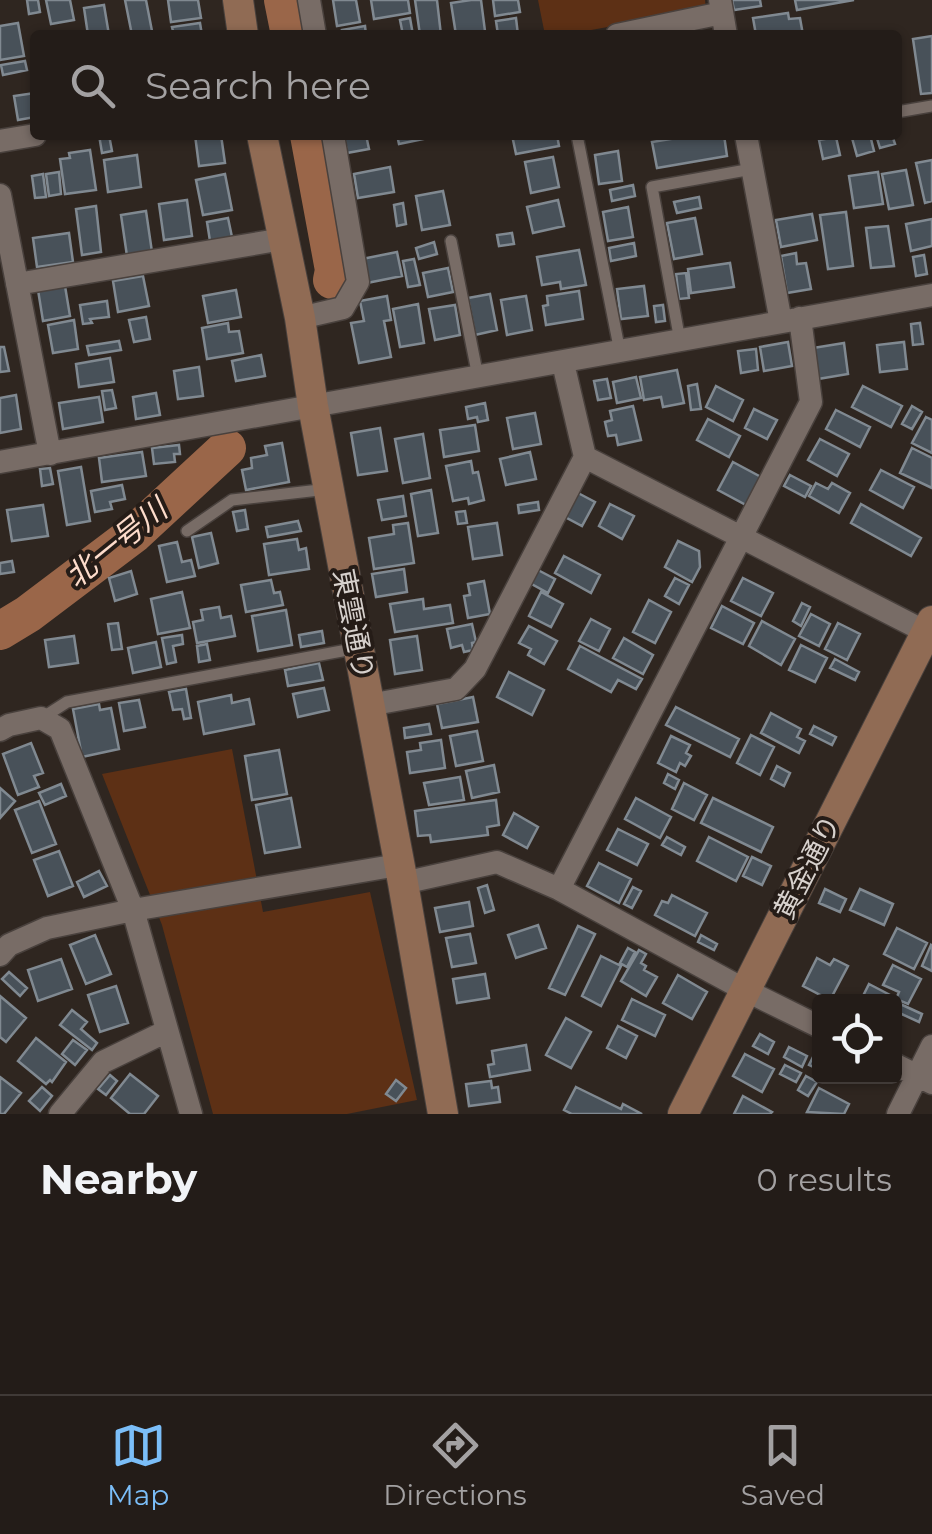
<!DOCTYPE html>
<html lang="en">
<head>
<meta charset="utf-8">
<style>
  body { margin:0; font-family:Montserrat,"Noto Sans JP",sans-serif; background:#2f2925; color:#f1f3f6 }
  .controls { position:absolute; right:30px; bottom:30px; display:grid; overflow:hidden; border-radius:10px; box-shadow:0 2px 8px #0004 }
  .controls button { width:90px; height:90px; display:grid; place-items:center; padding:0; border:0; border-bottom:2px solid #403a37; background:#231c18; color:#f1f3f6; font:50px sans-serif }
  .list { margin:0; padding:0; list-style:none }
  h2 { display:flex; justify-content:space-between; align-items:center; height:130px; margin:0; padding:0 40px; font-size:42px }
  h2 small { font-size:32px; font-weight:400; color:#a3a1a2 }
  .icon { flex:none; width:55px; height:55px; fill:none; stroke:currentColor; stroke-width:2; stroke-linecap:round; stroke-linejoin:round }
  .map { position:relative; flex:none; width:932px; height:1114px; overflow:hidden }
  .search { position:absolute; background:#231c18; box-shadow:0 2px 8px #0004; left:30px; right:30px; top:30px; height:110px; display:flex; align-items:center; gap:25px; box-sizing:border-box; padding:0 35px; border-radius:10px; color:#a3a1a2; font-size:38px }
  .sheet { height:280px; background:#231c18 }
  nav { display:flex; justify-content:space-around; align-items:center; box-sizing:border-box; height:140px; border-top:2px solid #403a37; background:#231c18; font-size:28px; color:#a3a1a2 }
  nav a { display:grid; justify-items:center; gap:5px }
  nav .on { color:#7bbef8 }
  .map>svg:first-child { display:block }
</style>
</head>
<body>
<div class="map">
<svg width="932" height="1114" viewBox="0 0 932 1114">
  <rect width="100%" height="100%" fill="#2f2620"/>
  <path fill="#5d3015" d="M538 0H705L706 9 564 35H545Z
    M232 749 263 912 370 892 417 1100 347 1114H213L162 925 102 774Z"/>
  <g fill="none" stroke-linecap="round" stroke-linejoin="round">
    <path stroke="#9a6649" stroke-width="38" d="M283 0 290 35
      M309 135 334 270 332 280
      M0 631 28 614 134 534 227 448"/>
  </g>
  <path fill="#485159" stroke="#808991" stroke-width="2.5" d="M27 0H38L40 12 29 14Z
    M46 0H70L74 20 51 24Z
    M125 0H146L152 31 132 35Z
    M168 0H198L201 18 171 22Z
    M333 0H356L360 22 337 26Z
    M371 0H408L410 13 374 19Z
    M415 0H437L441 35H420Z
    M471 0H481L485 31 456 35 451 3Z
    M493 0H518L520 12 495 16Z
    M732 0H760L761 6 734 10Z
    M795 0H854L797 10Z
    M104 5 109 35H88L84 8Z
    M788 13 789 19 800 18 803 35H756L753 18Z
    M410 18 413 35H403L400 20Z
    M516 18 518 35H498L496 21Z
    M18 23 24 56 0 60V26Z
    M200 23 202 35H174L172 27Z
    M365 26 366 35H343L342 30Z
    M932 36V93L921 94 913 39Z
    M25 61 27 70 3 75 1 65Z
    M35 93V117L18 120 14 96Z
    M99 135H109L112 151 102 153Z
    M195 135H221L225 163 199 166Z
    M344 135H366L369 149 347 153Z
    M397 135H427L428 138 399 144Z
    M512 135H557L559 146 516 154Z
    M695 135H724L727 156 657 168 652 142Z
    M865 135H870L874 151 857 156 852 138Z
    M876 135H892L895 144 880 148Z
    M836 137 840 155 823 159 819 140Z
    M90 150 96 190 65 194 60 159 70 158 69 153Z
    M618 151 622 181 599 184 595 155Z
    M137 155 141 187 108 192 104 160Z
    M553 157 559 187 531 193 525 162Z
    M932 160V201L925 203 916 163Z
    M390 167 394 192 358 198 354 174Z
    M906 170 913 205 889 209 882 174Z
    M59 172 61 194 49 196 46 174Z
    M878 172 883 204 854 208 849 176Z
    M43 174 46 197 35 198 32 176Z
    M225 174 232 210 203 215 196 180Z
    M633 185 635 196 612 201 610 190Z
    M443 191 450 225 422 230 416 196Z
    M699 197 701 208 677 213 674 202Z
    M187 200 192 236 164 240 159 204Z
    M558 200 564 226 533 233 527 207Z
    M403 203 406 224 397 226 394 205Z
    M96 206 101 252 82 255 76 209Z
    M628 207 633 237 608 241 603 212Z
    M146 211 152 252 127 256 121 215Z
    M846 212 853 266 828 269 820 215Z
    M812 214 817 240 781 247 776 220Z
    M228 218 232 237 210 241 207 222Z
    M695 218 702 254 674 259 667 223Z
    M932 219V246L911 251 906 224Z
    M888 226 894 266 871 268 866 228Z
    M69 233 73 262 37 267 33 238Z
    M512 233 514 244 499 246 497 235Z
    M434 242 437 254 419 259 416 248Z
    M634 243 636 256 611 261 609 248Z
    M579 250 586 285 561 289 560 282 542 285 537 257Z
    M397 252 402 276 367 283 362 259Z
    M796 253 797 264 806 263 811 289 787 293 781 256Z
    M924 255 927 274 916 276 913 257Z
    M414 259 420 285 408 287 403 261Z
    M730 263 734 287 691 293 688 269Z
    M448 268 453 292 428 297 423 273Z
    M686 273 689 298 679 299 676 274Z
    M143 276 149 306 118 312 113 281Z
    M65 286 70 316 43 321 38 290Z
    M644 286 648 316 621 319 617 289Z
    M236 290 241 317 208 323 203 296Z
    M579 291 583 319 546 325 543 306 548 305 547 296Z
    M490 294 497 330 475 335 468 298Z
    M387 296 391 320 384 321 391 357 359 363 351 323 364 321 360 301Z
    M526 296 532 330 507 335 501 300Z
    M107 301 109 317 90 319 92 323 83 324 80 305Z
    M418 304 424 343 400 347 393 309Z
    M455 305 460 335 435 340 429 309Z
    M663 305 665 321 656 322 654 306Z
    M146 317 150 339 134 342 129 320Z
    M74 320 78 349 53 353 48 325Z
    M228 323 229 332 239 331 243 353 207 359 202 328Z
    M920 323 923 344 913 345 911 324Z
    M119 341 121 350 89 355 87 346Z
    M788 342 792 366 764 371 760 347Z
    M904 342 907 369 880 372 877 345Z
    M844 343 848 374 818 379 813 348Z
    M0 347H4L9 371 0 372Z
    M756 349 758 370 741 373 738 351Z
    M261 355 265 376 236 381 232 361Z
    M110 358 114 382 79 387 76 364Z
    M199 367 203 396 178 399 174 371Z
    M677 370 684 403 663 407 661 397 644 400 640 377Z
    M636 377 641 398 617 403 613 382Z
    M607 379 611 398 598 400 594 381Z
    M697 384 701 409 691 410 688 386Z
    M716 386 743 400 733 421 706 407Z
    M863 386 902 406 891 427 852 407Z
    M112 390 116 408 105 410 102 391Z
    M156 393 160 415 136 419 133 397Z
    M16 395 21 429 0 433V398Z
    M99 397 103 422 63 429 59 403Z
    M485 403 488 420 478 422 477 417 468 419 466 407Z
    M633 406 641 440 618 445 616 435 608 436 605 422 612 420 610 411Z
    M912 406 922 412 912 429 902 424Z
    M754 409 777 420 767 439 745 428Z
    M836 410 870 427 860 447 826 429Z
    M535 413 541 444 513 449 507 418Z
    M926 417 932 420V453L912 443Z
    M708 419 740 436 729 457 697 440Z
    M475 425 479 451 444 457 440 430Z
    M380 428 387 471 358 475 351 433Z
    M423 434 430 478 403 483 395 439Z
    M820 439 849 454 837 476 808 460Z
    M282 443 289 482 246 490 242 470 252 468 251 458 267 455 265 446Z
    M179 445 180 454H174L175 462 154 464 152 448Z
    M912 448 932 458V488L900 473Z
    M142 452 146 476 102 482 99 458Z
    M530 452 536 479 506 485 500 459Z
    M471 461 473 473 478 472 484 500 469 504 468 498 453 501 446 466Z
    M733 462 761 477 746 505 718 490Z
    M81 467 90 521 67 525 58 471Z
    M50 468 53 484 42 486 40 469Z
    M881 470 914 487 903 508 870 490Z
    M790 475 811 486 805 497 784 486Z
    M816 483 828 489 832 483 850 493 839 513 809 496Z
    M122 485 125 499 110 502 112 509 95 512 91 491Z
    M431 490 438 533 418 536 411 494Z
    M578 493 595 502 582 526 565 517Z
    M403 496 406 516 382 520 378 500Z
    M538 502 539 510 519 513 518 505Z
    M610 504 634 516 622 539 599 526Z
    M861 504 921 538 911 556 851 523Z
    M43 505 48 536 12 541 7 510Z
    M245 510 248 529 237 531 233 512Z
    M465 511 467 523 458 524 456 512Z
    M298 521 301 531 268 537 266 527Z
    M408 523 414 563 374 569 369 538 394 534 393 525Z
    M497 523 502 555 473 559 468 527Z
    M211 533 218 563 199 568 192 537Z
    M297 539 299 550 306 548 309 569 269 575 264 544Z
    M678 541 699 551 700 567 692 582 665 567Z
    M177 542 182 562 191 560 195 576 167 582 159 546Z
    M564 556 600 575 591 593 555 573Z
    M12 561 14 572 0 574V563Z
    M404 569 407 592 376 597 372 574Z
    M536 569 555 579 548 593 528 582Z
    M131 571 137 594 115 601 109 578Z
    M675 578 689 585 679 604 665 596Z
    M743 578 773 593 761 616 731 601Z
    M271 580 274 593 280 592 283 605 246 612 241 585Z
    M484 581 490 614 468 618 464 596 470 595 468 584Z
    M182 592 190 628 158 634 151 599Z
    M541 592 563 604 551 627 529 616Z
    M423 599 424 609 450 605 453 623 395 632 390 604Z
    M649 600 671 612 655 643 633 632Z
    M802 603 810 607 801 626 793 621Z
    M722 606 754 623 743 644 711 628Z
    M219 607 221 618 231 616 235 636 197 643 193 622 203 620 201 610Z
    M286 610 292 645 258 651 252 616Z
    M811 614 830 624 819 646 799 636Z
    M591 619 610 629 599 651 579 641Z
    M762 621 795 639 781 665 749 646Z
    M118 623 122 649 112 650 108 624Z
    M838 623 860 634 847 660 825 649Z
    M472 624 476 642 472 643 473 650 464 652 462 645 451 648 447 629Z
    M529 626 557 641 544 664 528 655 531 649 519 643Z
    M322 631 324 643 301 647 299 635Z
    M182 635 183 644 173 646 176 662 167 664 162 638Z
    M74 636 78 663 49 667 45 640Z
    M417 636 422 670 395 674 390 640Z
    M624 638 653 655 643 674 613 658Z
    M156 642 161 667 133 673 128 648Z
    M207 644 210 660 199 662 197 646Z
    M801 645 827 658 815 682 789 670Z
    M580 646 642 679 636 689 618 680 611 692 568 669Z
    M835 659 859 672 855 680 830 668Z
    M319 663 323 680 288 686 285 670Z
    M509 672 544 690 532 715 497 697Z
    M324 688 329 710 298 717 293 694Z
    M186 689 191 718 184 719 182 709 173 710 169 692Z
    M231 695 232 703 249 699 254 724 204 734 198 702Z
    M473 697 478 722 442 728 437 704Z
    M139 700 145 727 124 731 119 703Z
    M99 704 100 710 111 708 119 749 82 757 73 709Z
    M676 707 739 739 730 757 666 725Z
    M771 713 801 729 797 737 805 741 799 753 761 733Z
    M429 724 431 734 405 738 404 728Z
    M814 726 836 737 832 745 810 734Z
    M477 731 483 761 456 766 450 736Z
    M751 735 774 747 760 775 737 763Z
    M671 736 690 745 686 753 691 756 685 766 680 763 676 772 658 763Z
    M441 740 445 768 410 773 407 752 421 750 420 743Z
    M31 743 43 773 34 776 39 787 18 795 3 754Z
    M279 750 287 794 252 800 245 756Z
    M494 765 499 792 472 798 466 771Z
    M777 766 790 773 784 786 771 779Z
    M668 774 679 780 675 789 664 783Z
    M460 777 464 800 429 805 424 783Z
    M684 783 707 795 694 820 672 809Z
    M61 784 66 796 45 805 39 793Z
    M0 788 15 801 0 818Z
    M291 798 300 847 265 853 256 805Z
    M636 798 671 817 660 838 625 819Z
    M713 798 773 827 761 852 701 823Z
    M496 800 499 825 487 827 488 835 431 842 430 835 418 836 415 811Z
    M39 801 56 844 32 853 15 810Z
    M514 813 538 827 527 848 503 835Z
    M618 829 648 844 637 865 607 850Z
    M667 837 685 847 681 855 662 845Z
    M709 837 748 857 736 881 697 861Z
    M59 851 73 886 48 896 34 860Z
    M752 857 771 866 762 885 743 876Z
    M599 863 631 879 619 903 587 886Z
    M99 871 107 886 84 897 77 882Z
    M487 885 494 910 485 913 478 888Z
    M633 887 641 891 632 908 624 904Z
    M825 889 846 899 840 912 819 903Z
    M860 889 893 904 884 925 850 910Z
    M672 895 707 913 695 936 655 915 662 901 668 903Z
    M469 902 473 926 440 932 435 908Z
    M538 925 546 948 516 958 508 935Z
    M578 926 595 934 565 995 549 988Z
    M897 928 927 943 914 969 884 954Z
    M470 934 476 963 452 967 446 938Z
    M95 935 111 974 86 984 70 945Z
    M701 935 717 944 714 950 698 942Z
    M931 945 932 946V971L922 966Z
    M628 948 635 952 627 967 620 963Z
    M639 950 646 954 641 963 646 966 644 970 657 977 646 996 621 981Z
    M601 956 621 966 601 1006 582 996Z
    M817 958 830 965 834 959 848 966 830 1000 803 986Z
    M61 959 72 989 38 1001 28 970Z
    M893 965 921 979 908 1004 896 999 899 992 883 985Z
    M9 972 27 988 20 996 2 979Z
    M485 974 489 998 457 1003 453 979Z
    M678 975 707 992 692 1019 663 1003Z
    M869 984 892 996 889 1002H860Z
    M116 986 128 1023 100 1032 88 995Z
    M0 996 26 1018 6 1042 0 1037Z
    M632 999 665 1015 655 1036 622 1020Z
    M898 1003 922 1014 919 1022 895 1011Z
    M72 1010 87 1022 81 1029 97 1043 92 1050 60 1025Z
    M566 1018 591 1032 571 1068 546 1055Z
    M618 1026 637 1036 626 1058 607 1048Z
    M760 1034 774 1042 768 1054 753 1046Z
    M36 1038 66 1062 52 1082 50 1080 46 1084 18 1061Z
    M73 1040 87 1050 75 1065 62 1054Z
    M526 1045 530 1070 490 1077 488 1065 494 1064 492 1051Z
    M819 1045 820 1046V1070L809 1065Z
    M789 1047 807 1056 802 1067 784 1057Z
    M745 1054 774 1069 762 1092 733 1076Z
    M785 1065 801 1073 796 1082 780 1074Z
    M130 1074 158 1096 144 1114H130L111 1098Z
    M110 1075 117 1081 106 1095 98 1089Z
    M806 1076 817 1082 808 1096 798 1090Z
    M0 1077 21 1093 4 1114H0Z
    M396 1080 406 1088 396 1101 386 1094Z
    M491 1081 492 1088 498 1087 500 1102 469 1106 466 1084Z
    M42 1087 52 1096 40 1111 29 1101Z
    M576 1087 621 1109 623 1104 642 1114H572L564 1110Z
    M819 1088 849 1104 844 1114 807 1112Z
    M743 1096 772 1112 770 1114H734Z"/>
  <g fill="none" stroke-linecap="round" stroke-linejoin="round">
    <g stroke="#49413d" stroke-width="14">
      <path id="lane" d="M897 112 932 106
        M577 135 620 352
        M451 241 478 377
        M680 341 652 187 752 169
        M187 531 232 500 328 489
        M42 718 67 702 358 648"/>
    </g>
    <g stroke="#49413d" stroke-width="25">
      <path id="street" d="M309 0 315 35
        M720 0 726 35
        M617 35 722 13
        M746 135 781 322
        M0 141 35 135
        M0 195 50 454
        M17 284 283 239
        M300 318 343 308 358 282 333 135
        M585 457 932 635
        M0 462 932 295
        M369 705 456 689 475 669 585 457 563 363
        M0 730 9 725 41 718 60 729 133 910 191 1114
        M403 883 497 862 559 889 745 990 820 1027
        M559 889 811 402 800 318
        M0 955 9 945 47 928 133 910 398 865
        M894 1064 932 1083
        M60 1114 103 1062 167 1031
        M898 1114 932 1046"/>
    </g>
    <g stroke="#49413d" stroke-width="32">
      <path id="secondary" d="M238 0 243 35
        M262 135 300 318 313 406 403 883 443 1114
        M683 1114 932 621"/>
    </g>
    <use href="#lane" stroke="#786c66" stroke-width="11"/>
    <use href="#street" stroke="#786c66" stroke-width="22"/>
    <use href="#secondary" stroke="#906b54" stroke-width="30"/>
  </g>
  <g text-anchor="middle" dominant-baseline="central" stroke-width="8" stroke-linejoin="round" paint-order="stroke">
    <g font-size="28" fill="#d7d1cd" stroke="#251c17">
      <text transform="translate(354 624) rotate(79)">東雲通り</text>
      <text transform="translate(807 867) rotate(-63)">黄金通り</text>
    </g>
    <g font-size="30" font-style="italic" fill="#fddccb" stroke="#251c17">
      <text transform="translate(116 543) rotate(-39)">北一号川</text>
    </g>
  </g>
</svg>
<div class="controls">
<button><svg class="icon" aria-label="locate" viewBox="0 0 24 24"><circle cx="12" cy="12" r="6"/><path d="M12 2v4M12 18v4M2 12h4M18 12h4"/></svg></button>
</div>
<div class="search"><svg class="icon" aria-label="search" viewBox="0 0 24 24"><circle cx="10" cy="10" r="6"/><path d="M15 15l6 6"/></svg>Search here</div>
</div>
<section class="sheet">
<h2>Nearby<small>0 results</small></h2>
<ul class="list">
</ul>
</section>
<nav>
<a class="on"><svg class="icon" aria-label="map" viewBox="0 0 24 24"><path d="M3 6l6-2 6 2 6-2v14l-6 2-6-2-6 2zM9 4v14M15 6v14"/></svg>Map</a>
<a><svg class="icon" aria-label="directions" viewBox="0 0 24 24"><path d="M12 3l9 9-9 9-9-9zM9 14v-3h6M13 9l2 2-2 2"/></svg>Directions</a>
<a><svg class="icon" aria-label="saved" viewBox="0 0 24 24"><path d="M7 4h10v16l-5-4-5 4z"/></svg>Saved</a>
</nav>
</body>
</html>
